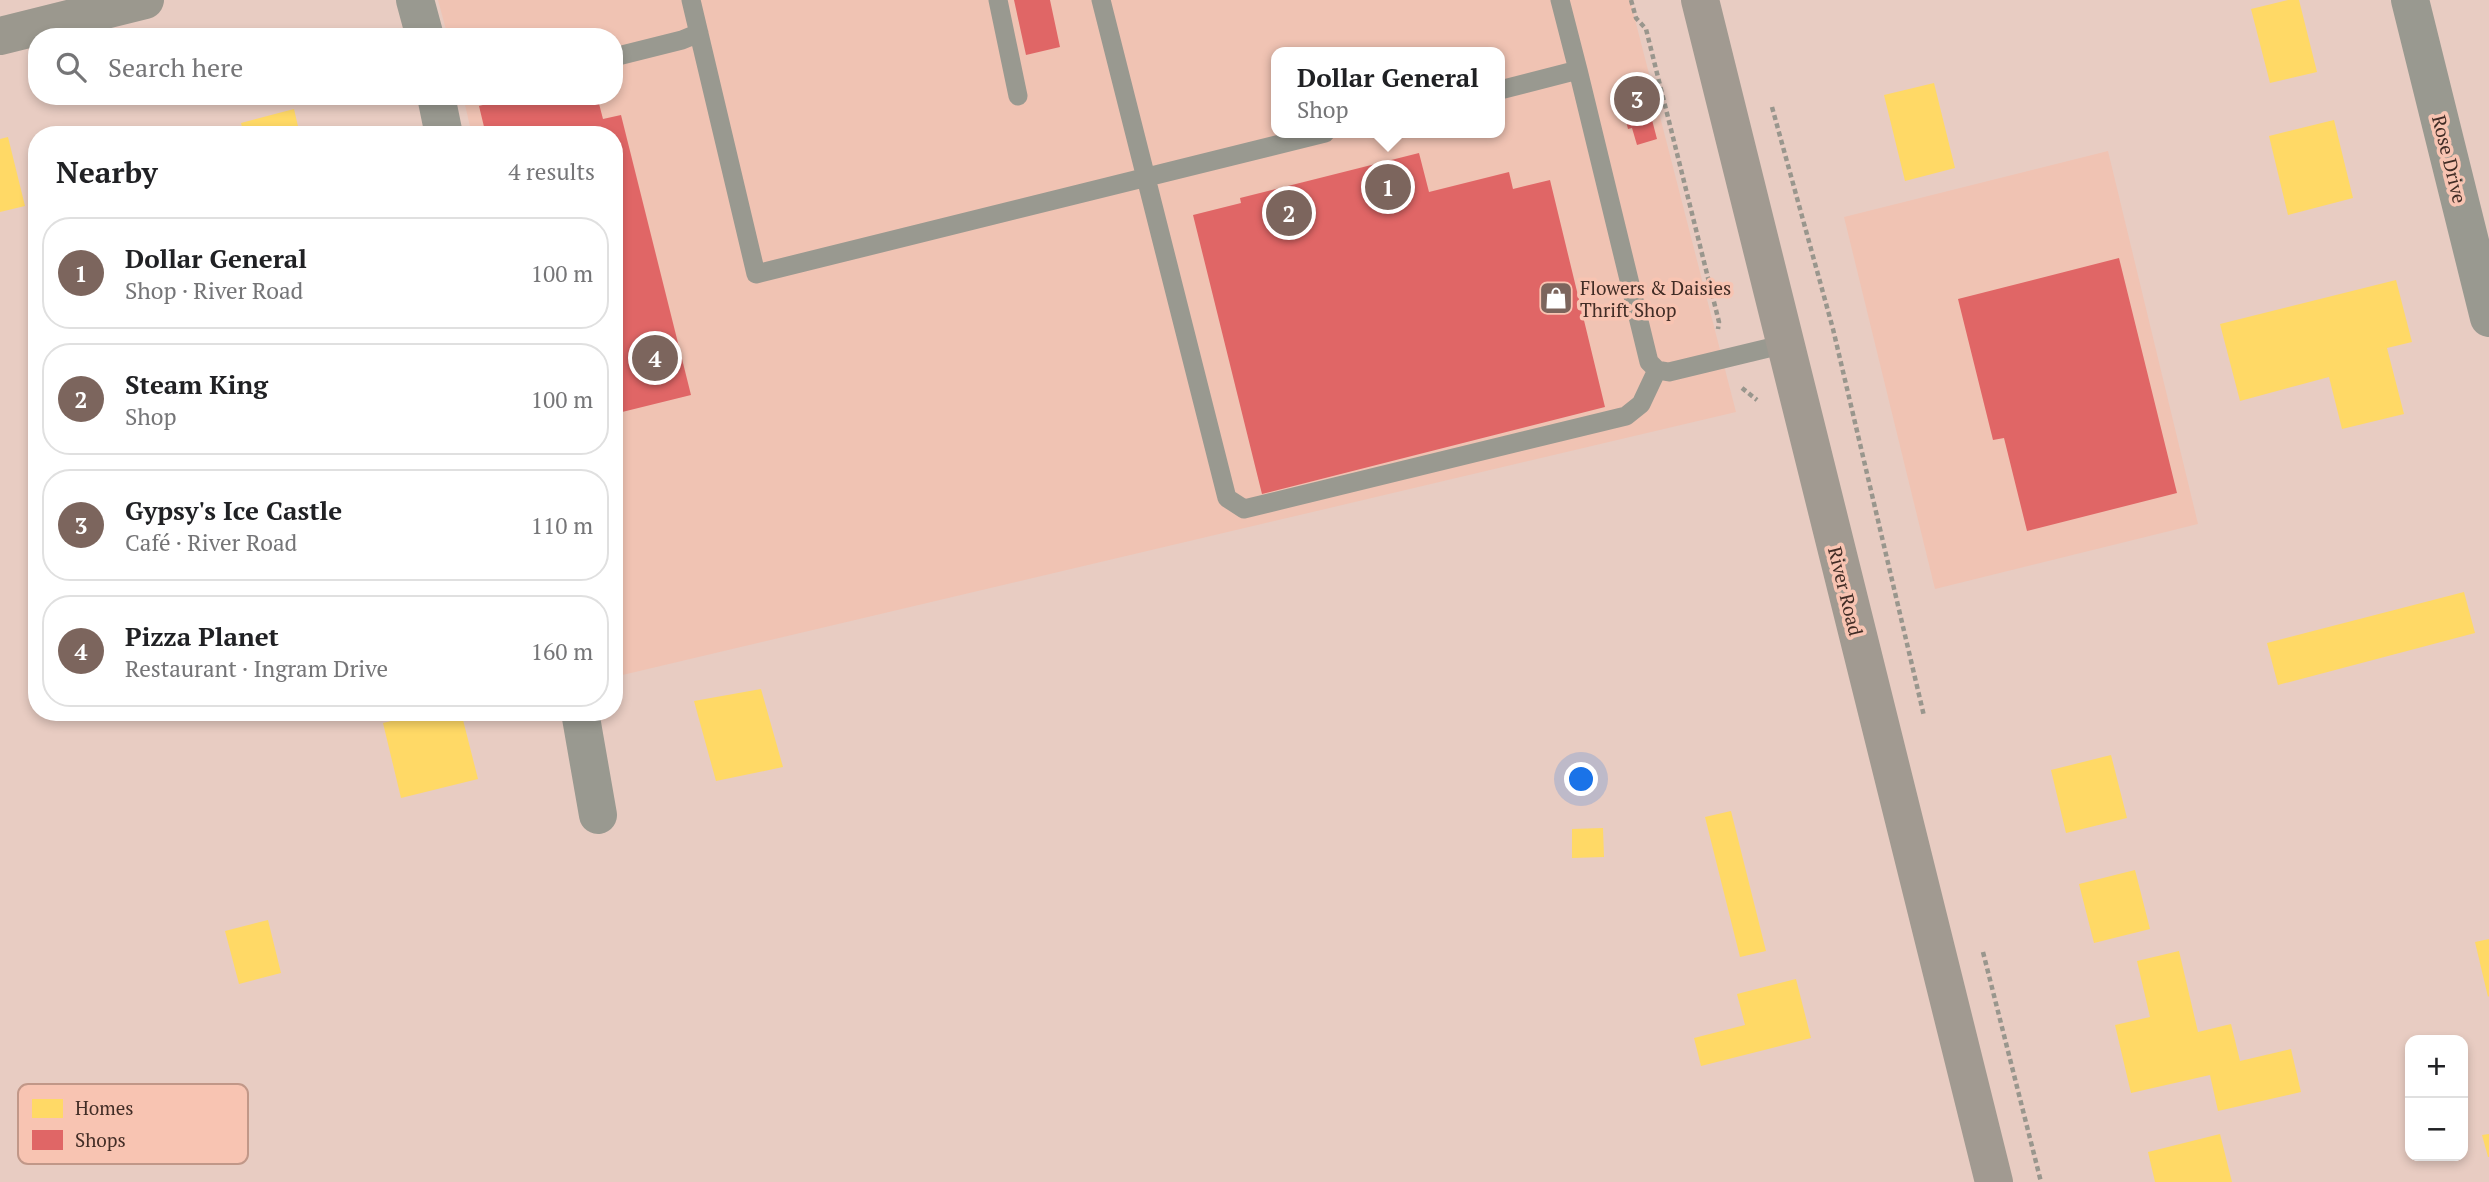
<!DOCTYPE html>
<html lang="en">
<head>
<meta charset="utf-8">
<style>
  body { margin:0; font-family:"PT Serif",serif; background:#f2f2f2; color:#202124 }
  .controls { position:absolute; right:21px; bottom:21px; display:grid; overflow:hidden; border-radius:14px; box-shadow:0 4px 10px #0003 }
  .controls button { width:63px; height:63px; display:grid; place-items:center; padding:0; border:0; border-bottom:2px solid #e0e0e0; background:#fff; color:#202124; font:35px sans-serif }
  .you { position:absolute; left:1582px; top:780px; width:24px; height:24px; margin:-18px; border:5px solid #fff; border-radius:50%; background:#1a73e8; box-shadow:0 0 0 10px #1a73e833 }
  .badge { display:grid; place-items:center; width:46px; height:46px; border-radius:50%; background:#7c655d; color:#fff; font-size:23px; font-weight:700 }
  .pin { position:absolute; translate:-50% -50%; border:4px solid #fff; box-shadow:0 2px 7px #0006 }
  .popup { position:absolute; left:1271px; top:47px; width:234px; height:91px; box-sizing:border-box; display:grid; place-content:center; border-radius:14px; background:#fff; filter:drop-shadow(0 2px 5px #0005); font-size:23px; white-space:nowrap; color:#757577 }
  .popup b { font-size:26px; color:#202124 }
  .popup::after { content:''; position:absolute; left:50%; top:100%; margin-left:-14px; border:14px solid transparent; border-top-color:#fff }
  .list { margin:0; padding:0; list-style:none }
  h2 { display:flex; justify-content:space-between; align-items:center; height:91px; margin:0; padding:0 28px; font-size:30px }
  h2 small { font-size:23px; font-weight:400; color:#757577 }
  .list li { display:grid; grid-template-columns:46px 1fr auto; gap:21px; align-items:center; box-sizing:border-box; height:112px; margin:0 14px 14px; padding:0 14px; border:2px solid #e0e0e0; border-radius:28px }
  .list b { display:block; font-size:26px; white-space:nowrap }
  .list p { margin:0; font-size:23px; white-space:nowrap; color:#757577 }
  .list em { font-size:23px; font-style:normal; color:#757577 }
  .icon { flex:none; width:38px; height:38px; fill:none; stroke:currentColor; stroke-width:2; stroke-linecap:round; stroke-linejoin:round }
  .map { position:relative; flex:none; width:2489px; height:1182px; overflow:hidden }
  .search { position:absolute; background:#fff; box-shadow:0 4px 10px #0003; left:28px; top:28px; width:595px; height:77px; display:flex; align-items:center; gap:18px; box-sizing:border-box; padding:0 24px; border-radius:28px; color:#757577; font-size:26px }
  .panel { position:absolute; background:#fff; box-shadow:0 4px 10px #0003; left:28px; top:126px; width:595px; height:595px; border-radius:28px }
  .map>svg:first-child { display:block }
</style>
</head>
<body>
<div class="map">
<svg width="2489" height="1182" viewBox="0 0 2489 1182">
  <rect width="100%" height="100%" fill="#e8ccc2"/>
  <path fill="#f0c3b3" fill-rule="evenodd" d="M438 0H1630L1736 412 614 677V135H472L463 96H614V37H448ZM1276 52H1500V133H1276Z
    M2108 151 2198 524 1935 589 1844 217Z"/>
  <path fill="#ffd966" d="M2288 0H2299L2317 72 2270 83 2251 9Z
    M1934 83 1955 168 1905 181 1884 95Z
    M294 109 300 135H244L241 123Z
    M2334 120 2353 198 2288 215 2269 136Z
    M8 137 25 206 0 212V139Z
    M2396 280 2412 342 2387 348 2404 414 2342 429 2329 377 2240 401 2220 324Z
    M2464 592 2475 633 2278 685 2267 643Z
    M761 689 783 767 716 781 694 701Z
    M427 712H461L478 779 401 798 383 723Z
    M2111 755 2127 818 2066 833 2051 770Z
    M1731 811 1766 951 1740 957 1705 817Z
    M1603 828 1604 857 1572 858V829Z
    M2135 870 2150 929 2094 943 2079 884Z
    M268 920 281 973 239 984 225 931Z
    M2489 939V996L2488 997 2475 942Z
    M2179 951 2198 1032 2231 1024 2240 1061 2291 1049 2301 1092 2218 1111 2210 1075 2131 1093 2115 1025 2150 1017 2137 961Z
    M1796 979 1811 1038 1701 1066 1694 1038 1745 1025 1737 994Z
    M2220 1134 2232 1182H2155L2148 1152Z
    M2489 1134V1157H2488L2482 1135Z"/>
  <path fill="#e06666" d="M1014 0H1050L1060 47 1026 55Z
    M1641 78 1657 139 1637 145 1632 128 1628 129 1625 117 1632 116 1623 83Z
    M517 96H597L603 119 621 115 691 395 614 414V135H486L479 106Z
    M1419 153 1429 192 1509 172 1513 189 1550 180 1605 407 1262 494 1193 215 1241 203 1240 198Z
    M2119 258 2177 493 2027 531 2004 438 1993 440 1958 299Z"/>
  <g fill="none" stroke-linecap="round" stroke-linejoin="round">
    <path stroke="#99968d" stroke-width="4.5" stroke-dasharray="5 3.5" stroke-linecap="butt" d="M1631 0 1636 18 1646 29 1719 322 1718 329
      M1772 107 1833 329 1924 716
      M1742 388 1757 400
      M1983 952 2041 1182"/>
    <path stroke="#999990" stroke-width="19" d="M691 0 756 274 1325 133
      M998 0 1018 96
      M1101 0 1227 498 1244 509 1626 416 1641 404 1657 370
      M1560 0 1578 70
      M614 57 682 40 699 33
      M1500 90 1578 70 1649 362 1657 370 1669 372 1785 344"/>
    <path stroke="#999990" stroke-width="38" d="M415 0 425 37
      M2410 0 2489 318
      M436 96 444 135
      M580 712 598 815"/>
    <path stroke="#9b988e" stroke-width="38" d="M0 36 145 0"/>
    <path stroke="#a19a91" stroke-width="38" d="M1700 0 1994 1182"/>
  </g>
  <defs>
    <g id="shop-square" transform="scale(1.75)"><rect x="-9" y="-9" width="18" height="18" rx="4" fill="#7c655d" stroke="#f8c4b2"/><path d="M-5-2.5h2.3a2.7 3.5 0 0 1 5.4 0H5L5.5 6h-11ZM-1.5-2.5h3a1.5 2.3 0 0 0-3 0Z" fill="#fff"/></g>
  </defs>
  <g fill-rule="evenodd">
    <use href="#shop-square" x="1556" y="298"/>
  </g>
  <g text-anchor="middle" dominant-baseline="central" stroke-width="7" stroke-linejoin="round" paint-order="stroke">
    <g font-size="19" fill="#422d26" stroke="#f8c4b2">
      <text transform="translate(2450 159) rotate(76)">Rose Drive</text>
      <text transform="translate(1846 591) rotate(76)">River Road</text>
    </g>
    <g font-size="19" fill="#422d26" stroke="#f8c4b2" text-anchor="start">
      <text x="1580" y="287">Flowers &amp; Daisies<tspan x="1580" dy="22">Thrift Shop</tspan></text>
    </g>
  </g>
  <rect x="18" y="1084" width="230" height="80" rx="10" fill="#f8c4b2" stroke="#c19788" stroke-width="2"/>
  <rect x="32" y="1099" width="31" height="19" fill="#ffd966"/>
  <rect x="32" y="1130" width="31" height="20" fill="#e06666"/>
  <g font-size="19" fill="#422d26">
    <text x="75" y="1115">Homes</text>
    <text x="75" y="1147">Shops</text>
  </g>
</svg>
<div class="controls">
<button>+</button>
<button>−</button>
</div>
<div class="you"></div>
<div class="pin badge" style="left:1388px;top:187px">1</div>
<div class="popup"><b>Dollar General</b>Shop</div>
<div class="pin badge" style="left:1289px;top:213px">2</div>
<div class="pin badge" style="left:1637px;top:99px">3</div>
<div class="pin badge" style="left:655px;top:358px">4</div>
<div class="search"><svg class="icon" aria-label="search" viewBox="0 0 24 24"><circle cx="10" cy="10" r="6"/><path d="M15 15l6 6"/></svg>Search here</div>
<section class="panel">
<h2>Nearby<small>4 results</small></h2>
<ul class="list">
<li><span class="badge">1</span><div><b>Dollar General</b><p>Shop · River Road</p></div><em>100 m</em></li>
<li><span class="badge">2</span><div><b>Steam King</b><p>Shop</p></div><em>100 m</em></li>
<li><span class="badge">3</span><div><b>Gypsy's Ice Castle</b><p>Café · River Road</p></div><em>110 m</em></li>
<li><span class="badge">4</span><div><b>Pizza Planet</b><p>Restaurant · Ingram Drive</p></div><em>160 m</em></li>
</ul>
</section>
</div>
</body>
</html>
